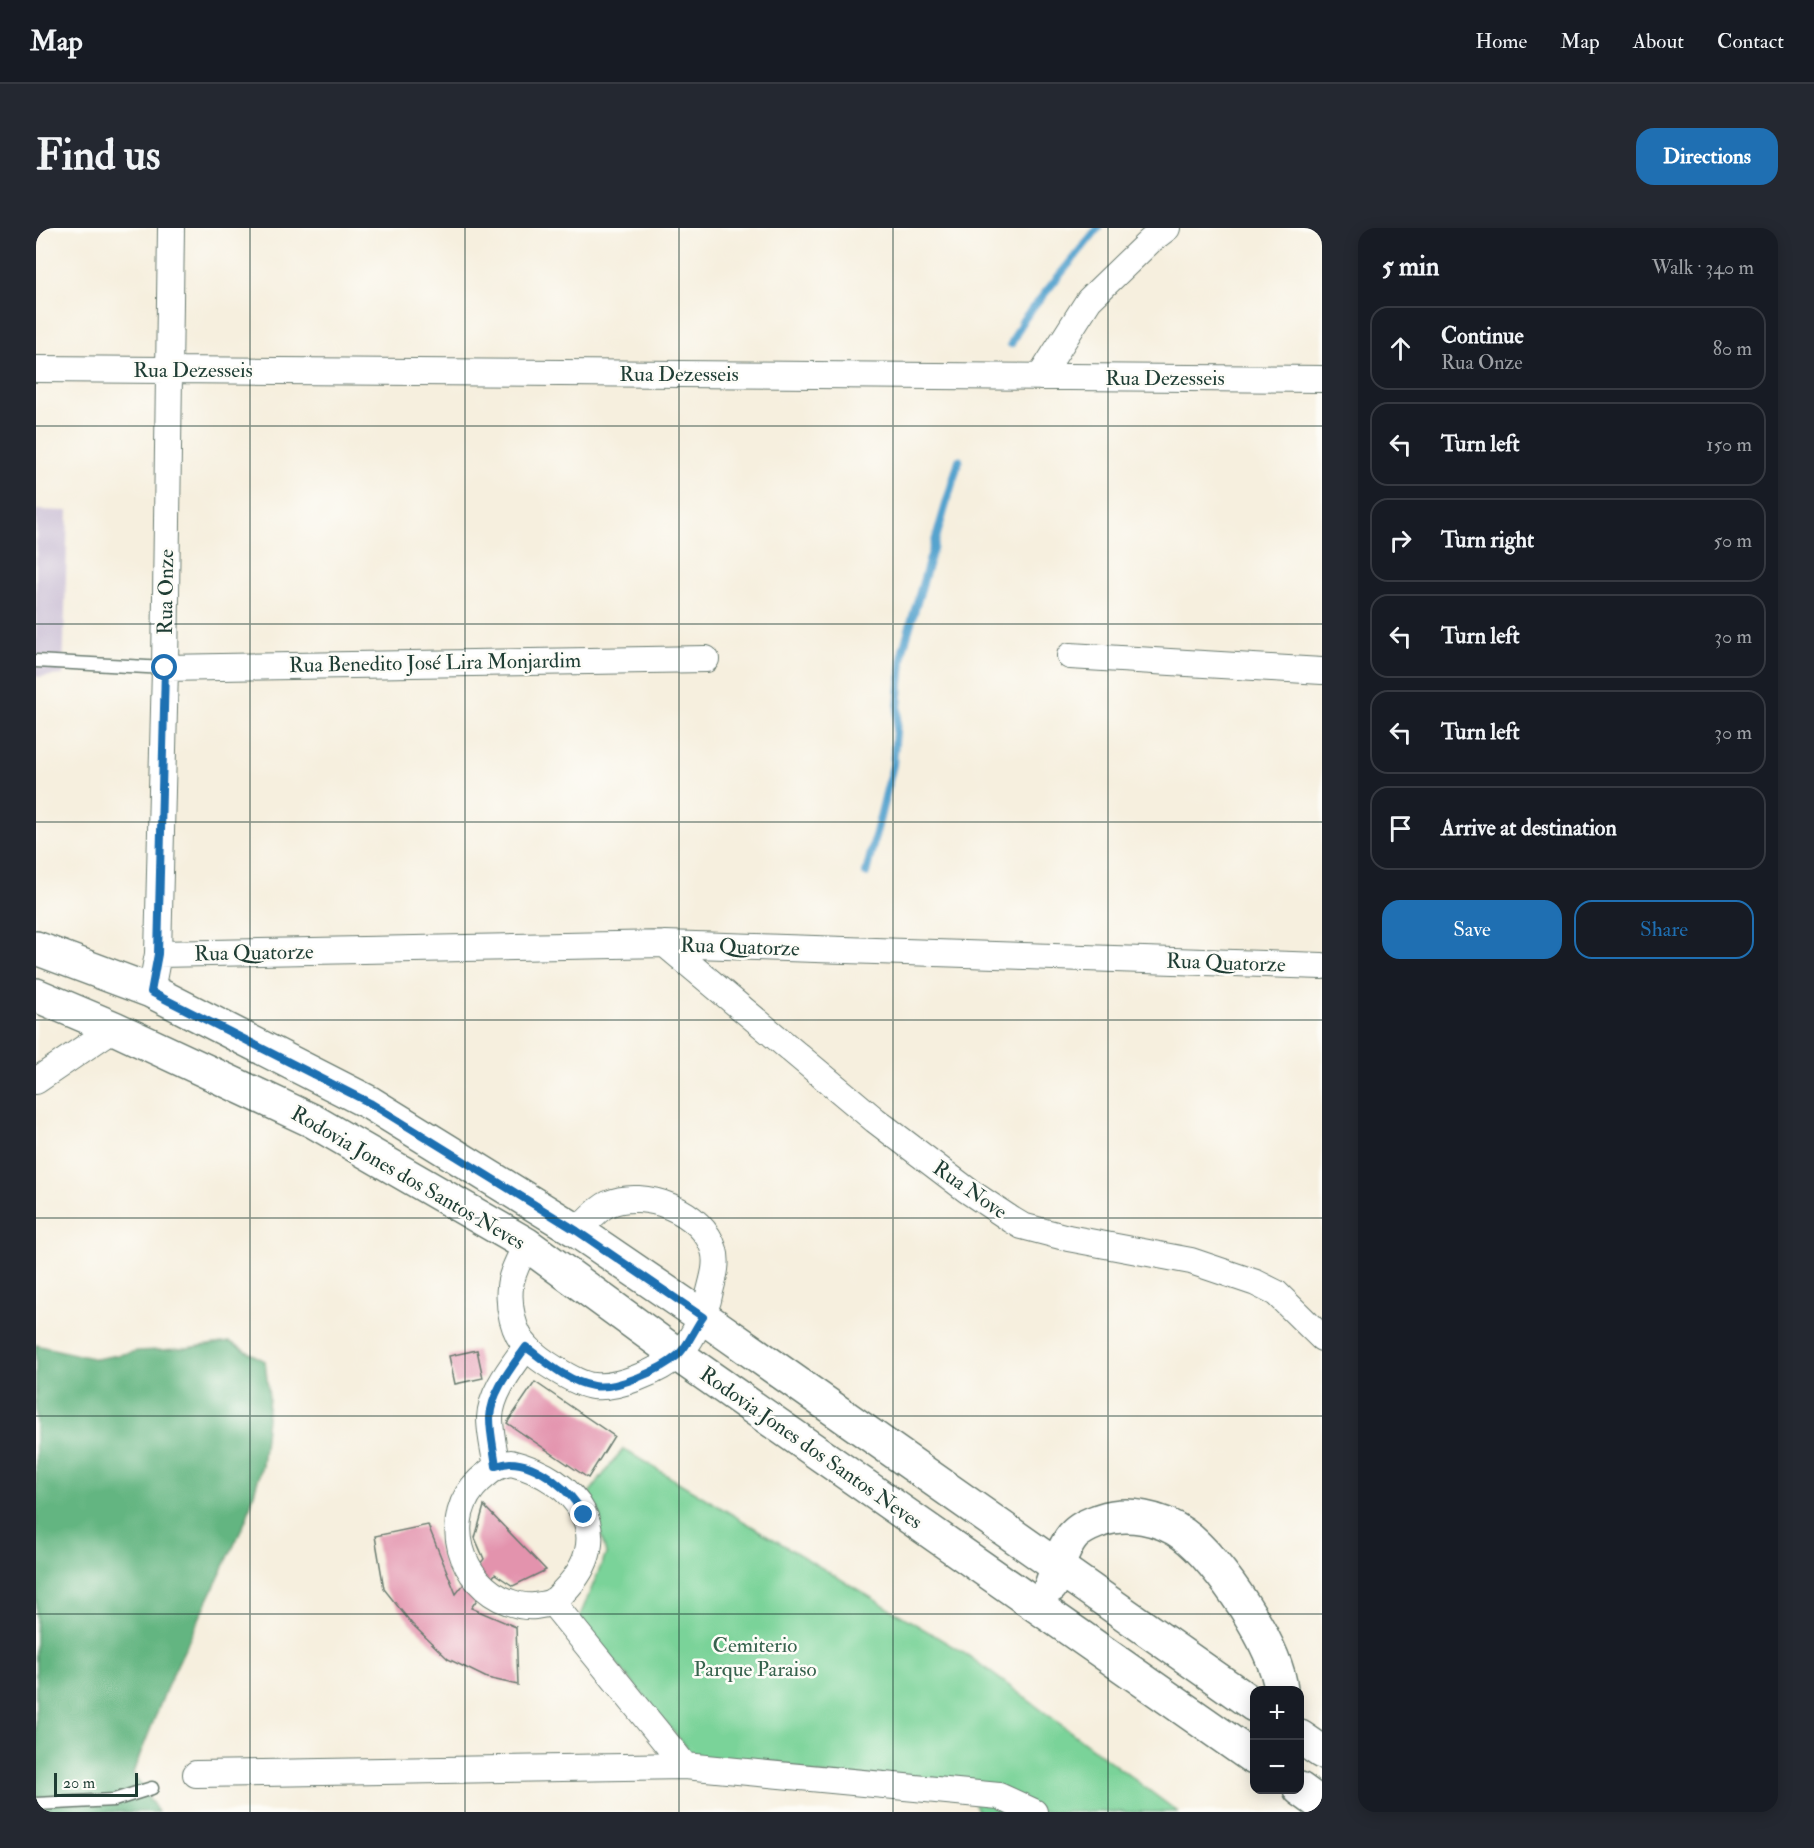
<!DOCTYPE html>
<html lang="en">
<head>
<meta charset="utf-8">
<style>
  body { margin:0; font-family:"IM FELL Double Pica",serif; background:#242831; color:#f1f3f6 }
  .controls { position:absolute; right:18px; bottom:18px; display:grid; overflow:hidden; border-radius:12px; box-shadow:0 3px 15px #0003 }
  .controls button { width:54px; height:54px; display:grid; place-items:center; padding:0; border:0; border-bottom:2px solid #363941; background:#171b24; color:#f1f3f6; font:30px sans-serif }
  .scale { position:absolute; left:18px; bottom:15px; width:84px; box-sizing:border-box; padding-left:6px; border:3px solid #1f3d34; border-top:0; font-size:16px; line-height:21px; white-space:nowrap; color:#1f3d34; -webkit-text-stroke:4px #fdfcf7; paint-order:stroke }
  .stop { position:absolute; width:18px; height:18px; margin:-14px; border:4px solid #1f6fb2; border-radius:50%; background:#fff }
  .stop.end { background:#1f6fb2; border-color:#fff; box-shadow:0 2px 6px #0008 }
  .list { margin:0; padding:0; list-style:none }
  h2 { display:flex; justify-content:space-between; align-items:center; height:78px; margin:0; padding:0 24px; font-size:26px }
  h2 small { font-size:20px; font-weight:400; color:#9ea1a6 }
  .list li { display:grid; grid-template-columns:39px 1fr auto; gap:18px; align-items:center; box-sizing:border-box; height:84px; margin:0 12px 12px; padding:0 12px; border:2px solid #363941; border-radius:18px }
  .list b { display:block; font-size:22px; white-space:nowrap }
  .list p { margin:0; font-size:20px; white-space:nowrap; color:#9ea1a6 }
  .list em { font-size:20px; font-style:normal; color:#9ea1a6 }
  .actions { display:flex; gap:12px; padding:18px 24px }
  .actions a { flex:1; padding:14px 0; border:2px solid #1f6fb2; border-radius:18px; text-align:center; font-size:21px; color:#1f6fb2 }
  .actions .main { background:#1f6fb2; color:#fff }
  .icon { flex:none; width:33px; height:33px; fill:none; stroke:currentColor; stroke-width:2; stroke-linecap:round; stroke-linejoin:round }
  .map { position:relative; flex:none; width:1286px; height:1584px; overflow:hidden; border-radius:18px }
  header { display:flex; align-items:center; gap:36px; box-sizing:border-box; height:84px; padding:0 30px; background:#171b24; border-bottom:2px solid #363941 }
  header strong { font-size:28px }
  nav { display:flex; gap:33px; margin-inline-start:auto; font-size:21px }
  .intro { display:flex; align-items:center; justify-content:space-between; box-sizing:border-box; height:144px; padding:0 36px }
  h1 { margin:0; font-size:42px }
  .button { padding:15px 27px; border-radius:18px; background:#1f6fb2; color:#fff; font-size:21px; font-weight:700 }
  main { display:flex; gap:36px; padding:0 36px }
  aside { flex:1; background:#171b24; border-radius:18px; box-shadow:0 3px 15px #0003 }
  .map>svg:first-child { display:block }
</style>
</head>
<body>
<header>
<strong>Map</strong>
<nav><a>Home</a><a>Map</a><a>About</a><a>Contact</a></nav>
</header>
<div class="intro"><h1>Find us</h1><a class="button">Directions</a></div>
<main>
<div class="map">
<svg width="1286" height="1584" viewBox="0 0 1286 1584">
  <rect width="100%" height="100%" fill="#fdfcf7"/>
  <filter id="ink" filterUnits="userSpaceOnUse"><feTurbulence type="fractalNoise" baseFrequency=".0167" numOctaves="2"/><feDisplacementMap in="SourceGraphic" scale="12" xChannelSelector="R" yChannelSelector="G"/><feConvolveMatrix kernelMatrix="1 2 1 2 8 2 1 2 1" color-interpolation-filters="sRGB"/></filter>
  <filter id="wash" filterUnits="userSpaceOnUse"><feTurbulence type="fractalNoise" baseFrequency=".008" numOctaves="4" result="noise"/><feDisplacementMap in="SourceGraphic" scale="24" xChannelSelector="R" yChannelSelector="G"/><feGaussianBlur stdDeviation="1.35" result="paint"/><feColorMatrix in="noise" values="0 0 0 0 0 0 0 0 0 0 0 0 0 0 0 0 0 1.4 0 .05"/><feComposite in="paint" operator="in"/></filter>
  <g filter="url(#wash)">
    <rect width="100%" height="100%" fill="#f6efde"/>
    <path fill="#cbbfd5" d="M0 282 32 283 27 447 0 449Z"/>
    <path fill="#7ad399" stroke="#4c8866" stroke-width="1.5" d="M587 1221 933 1428 1142 1584H942L934 1560 664 1536 543 1390 570 1326 554 1264Z"/>
    <path fill="#63b581" stroke="#41795a" stroke-width="1.5" d="M194 1114 229 1133 233 1170 226 1237 211 1290 133 1454 97 1545 122 1584H0V1117L60 1131 102 1123 143 1121Z"/>
    <g fill="none" stroke-linecap="round" stroke-linejoin="round">
      <path stroke="#54a3ce" stroke-width="8" d="M975 116 987 92 1062 0
        M830 645 857 537 867 422 923 232"/>
    </g>
    <g id="blocks">
      <path fill="#e393ad" d="M441 1122 447 1150 419 1156 413 1128Z
        M499 1154 578 1208 552 1250 471 1195Z
        M448 1278 510 1342 477 1358 459 1346 435 1380 480 1399 482 1457 451 1450 412 1431 376 1396 348 1361 339 1308 392 1297 420 1366 448 1331 439 1310Z"/>
    </g>
  </g>
  <g filter="url(#ink)">
    <use href="#blocks" fill-opacity="0" stroke="#6a7b70" stroke-width="1.5"/>
    <g fill="none" stroke-linecap="round" stroke-linejoin="round">
      <g stroke="#6a7b70" stroke-width="15">
        <path id="service" d="M0 433 129 440
          M0 1576 78 1572 116 1560"/>
      </g>
      <g stroke="#6a7b70" stroke-width="28">
        <path id="minor" d="M0 141 1286 151
          M1004 149 1053 72 1114 13 1131 0
          M1034 428 1286 443
          M129 440 670 431
          M629 716 839 892 931 962 976 992 986 998 1032 1010 1155 1033 1220 1055 1240 1065 1286 1110
          M122 726 629 716 1286 738
          M115 763 122 726 129 440 135 0
          M0 853 78 800
          M490 1016C485 1029 475 1045 474 1059 472 1078 477 1105 491 1119 502 1132 540 1156 557 1158 581 1161 624 1143 642 1127 654 1116 667 1088 672 1072 675 1056 683 1038 678 1022 667 984 609 960 572 976 561 981 550 995 541 1003
          M475 1235C540 1251 584 1307 527 1364 524 1367 521 1371 517 1373 513 1376 505 1377 499 1378 491 1379 481 1377 473 1374 424 1357 403 1289 444 1252 456 1242 459 1238 475 1235Z
          M461 1238C458 1223 454 1205 454 1190 455 1164 476 1139 490 1119
          M516 1374 649 1538
          M160 1546 649 1538 963 1568 998 1584"/>
      </g>
      <g stroke="#6a7b70" stroke-width="36">
        <path id="primary" d="M0 720 115 763 334 875 541 1003 667 1089 1218 1477
          M0 767 78 800 277 893 490 1016 642 1127 1218 1530
          M1015 1358C1021 1342 1026 1321 1037 1308 1045 1299 1055 1296 1065 1292 1091 1283 1125 1290 1147 1306 1183 1332 1241 1419 1245 1462
          M1264 1509 1286 1524
          M1264 1561 1286 1577"/>
      </g>
      <use href="#service" stroke="#fff" stroke-width="12"/>
      <use href="#minor" stroke="#fff" stroke-width="26"/>
      <use href="#primary" stroke="#fff" stroke-width="33"/>
    </g>
  </g>
  <g fill="none" stroke-linecap="round" stroke-linejoin="round" filter="url(#ink)">
    <path stroke="#1f6fb2" stroke-width="8" d="M129 440 122 726 115 764 334 875 541 1003 667 1089C659 1100 652 1118 642 1127 625 1142 580 1162 557 1158 532 1154 509 1133 490 1119 476 1139 455 1164 454 1190 454 1205 458 1222 460 1238 465 1237 470 1235 474 1235 503 1235 536 1264 548 1287"/>
  </g>
  <path fill="none" stroke="#1f3d34" stroke-width="1.5" stroke-opacity="0.55" d="M214 0V1584M429 0V1584M643 0V1584M857 0V1584M1072 0V1584M0 198H1286M0 396H1286M0 594H1286M0 792H1286M0 990H1286M0 1188H1286M0 1386H1286"/>
  <g text-anchor="middle" dominant-baseline="central" stroke-width="5" stroke-linejoin="round" paint-order="stroke">
    <g font-size="21" fill="#1f3d34" stroke="#fdfcf7">
      <text x="157" y="142">Rua Dezesseis</text>
      <text x="643" y="146">Rua Dezesseis</text>
      <text x="1129" y="150">Rua Dezesseis</text>
      <text transform="translate(130 364) rotate(-89)">Rua Onze</text>
      <text transform="translate(399 435) rotate(-1)">Rua Benedito José Lira Monjardim</text>
      <text transform="translate(704 719) rotate(2)">Rua Quatorze</text>
      <text transform="translate(218 725) rotate(-1)">Rua Quatorze</text>
      <text transform="translate(1190 735) rotate(2)">Rua Quatorze</text>
      <text transform="translate(372 950) rotate(30)">Rodovia Jones dos Santos Neves</text>
      <text transform="translate(934 962) rotate(35)">Rua Nove</text>
      <text transform="translate(775 1220) rotate(35)">Rodovia Jones dos Santos Neves</text>
    </g>
    <g font-size="21" fill="#36624d" stroke="#fdfcf7">
      <text x="719" y="1417">Cemiterio<tspan x="719" dy="24">Parque Paraiso</tspan></text>
    </g>
  </g>
</svg>
<div class="controls">
<button>+</button>
<button>−</button>
</div>
<div class="scale">20 m</div>
<div class="stop" style="left:129px;top:440px"></div>
<div class="stop end" style="left:548px;top:1287px"></div>
</div>
<aside>
<h2>5 min<small>Walk · 340 m</small></h2>
<ul class="list">
<li><svg class="icon" aria-label="ahead" viewBox="0 0 24 24"><path d="M12 20V5M6 11l6-6 6 6"/></svg><div><b>Continue</b><p>Rua Onze</p></div><em>80 m</em></li>
<li><svg class="icon" aria-label="left" viewBox="0 0 24 24"><path d="M17 20v-9H6M10 6l-5 5 5 5"/></svg><div><b>Turn left</b></div><em>150 m</em></li>
<li><svg class="icon" aria-label="right" viewBox="0 0 24 24"><path d="M7 20v-9h11M14 6l5 5-5 5"/></svg><div><b>Turn right</b></div><em>50 m</em></li>
<li><svg class="icon" aria-label="left" viewBox="0 0 24 24"><path d="M17 20v-9H6M10 6l-5 5 5 5"/></svg><div><b>Turn left</b></div><em>30 m</em></li>
<li><svg class="icon" aria-label="left" viewBox="0 0 24 24"><path d="M17 20v-9H6M10 6l-5 5 5 5"/></svg><div><b>Turn left</b></div><em>30 m</em></li>
<li><svg class="icon" aria-label="arrive" viewBox="0 0 24 24"><path d="M6 21V4h12l-3 4 3 4H6"/></svg><div><b>Arrive at destination</b></div></li>
</ul>
<div class="actions"><a class="main">Save</a><a>Share</a></div>
</aside>
</main>
</body>
</html>
